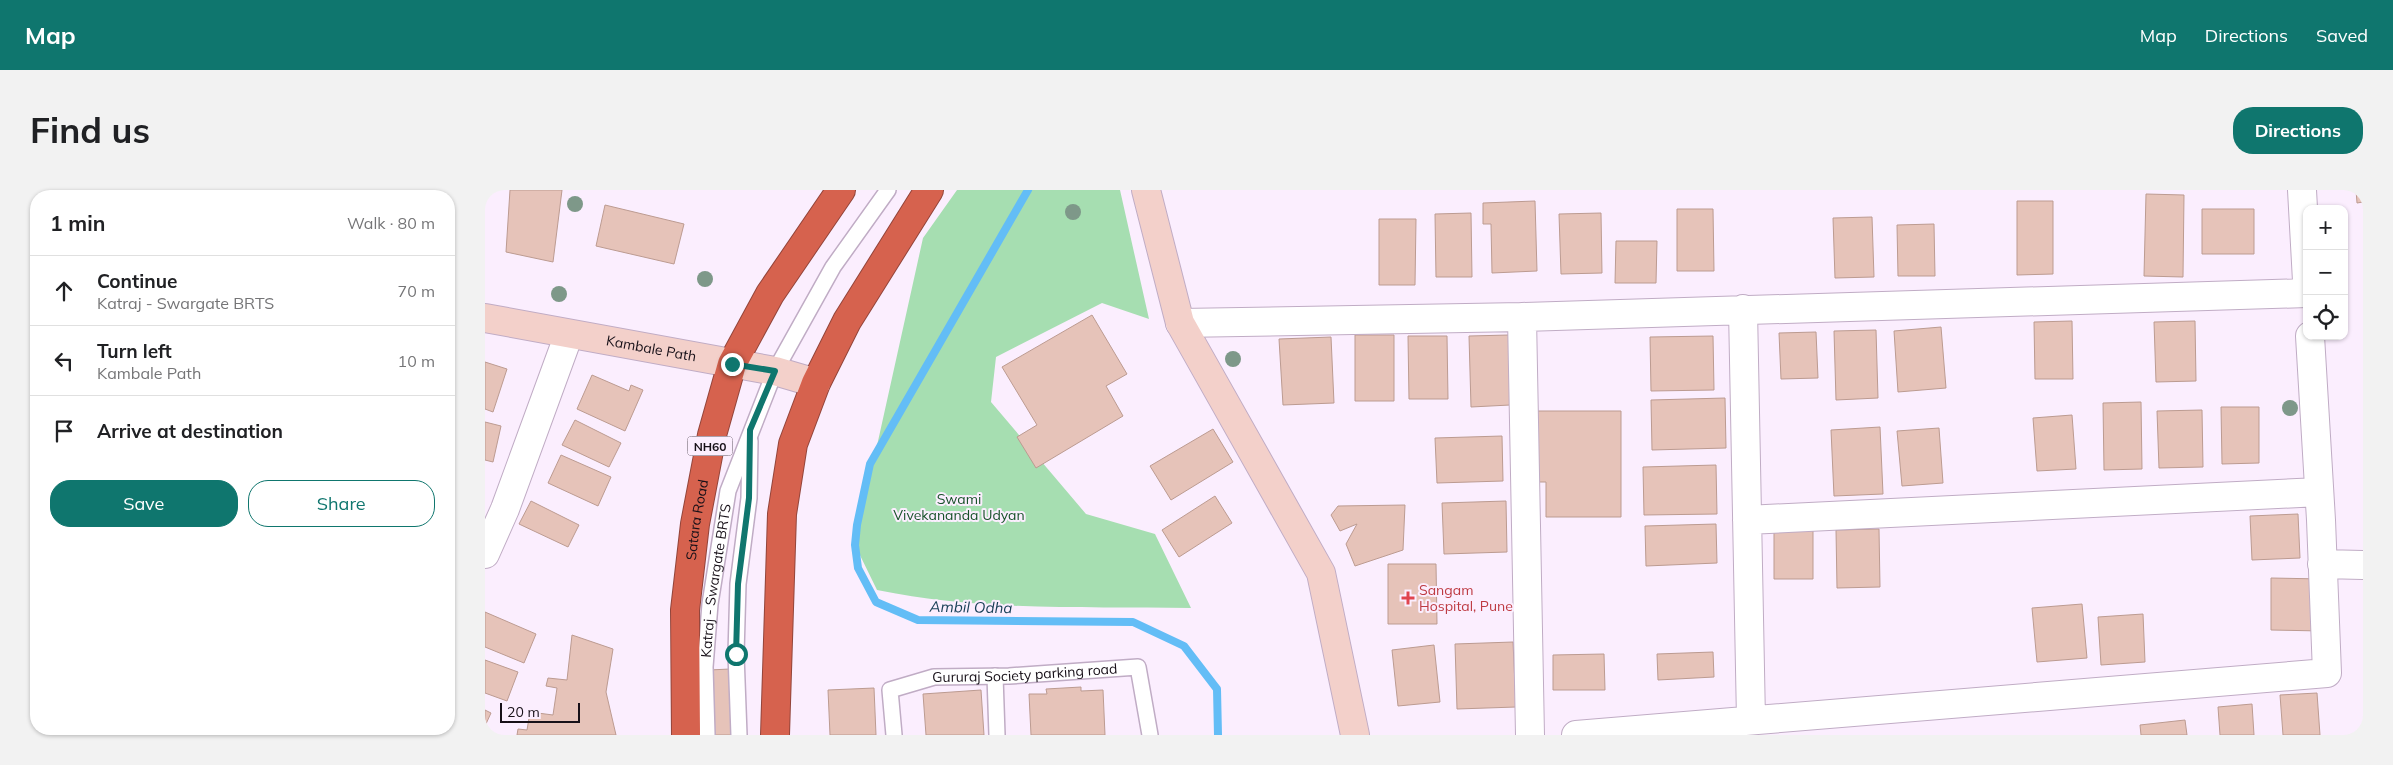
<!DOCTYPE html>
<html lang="en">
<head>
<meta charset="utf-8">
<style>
  body { margin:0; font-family:Mulish,sans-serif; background:#f2f2f2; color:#202124 }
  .controls { position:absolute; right:15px; top:15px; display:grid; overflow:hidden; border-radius:10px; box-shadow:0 1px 4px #0004 }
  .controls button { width:45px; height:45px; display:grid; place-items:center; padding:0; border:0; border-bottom:1px solid #e0e0e0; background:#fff; color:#202124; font:25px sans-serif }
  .scale { position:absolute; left:15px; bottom:12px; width:80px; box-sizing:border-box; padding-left:5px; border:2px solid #171018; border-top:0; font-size:14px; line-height:18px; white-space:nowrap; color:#171018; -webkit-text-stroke:4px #fbeefe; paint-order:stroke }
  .stop { position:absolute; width:15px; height:15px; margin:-11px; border:4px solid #0f766e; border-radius:50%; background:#fff }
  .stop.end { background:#0f766e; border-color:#fff; box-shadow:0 1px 5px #0008 }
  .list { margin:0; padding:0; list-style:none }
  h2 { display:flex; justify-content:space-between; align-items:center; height:65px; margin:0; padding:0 20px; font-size:21px }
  h2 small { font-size:16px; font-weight:400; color:#757577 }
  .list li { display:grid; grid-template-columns:32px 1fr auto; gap:15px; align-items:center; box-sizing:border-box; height:70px; padding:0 20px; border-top:1px solid #e0e0e0 }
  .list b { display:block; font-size:19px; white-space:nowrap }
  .list p { margin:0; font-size:16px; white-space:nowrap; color:#757577 }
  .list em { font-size:16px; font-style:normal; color:#757577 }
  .actions { display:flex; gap:10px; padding:15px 20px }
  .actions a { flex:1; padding:11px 0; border:1px solid #0f766e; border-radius:20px; text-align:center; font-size:18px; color:#0f766e }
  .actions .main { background:#0f766e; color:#fff }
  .icon { flex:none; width:28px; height:28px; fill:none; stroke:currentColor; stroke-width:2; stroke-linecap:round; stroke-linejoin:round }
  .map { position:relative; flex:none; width:1878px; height:545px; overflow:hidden; border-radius:20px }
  header { display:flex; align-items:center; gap:30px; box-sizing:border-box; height:70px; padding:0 25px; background:#0f766e; color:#fff }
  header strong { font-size:24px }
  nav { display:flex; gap:28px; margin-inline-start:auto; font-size:18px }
  .intro { display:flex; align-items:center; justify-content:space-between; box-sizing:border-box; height:120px; padding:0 30px }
  h1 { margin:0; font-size:35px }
  .button { padding:12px 22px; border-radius:20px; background:#0f766e; color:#fff; font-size:18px; font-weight:700 }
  main { display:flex; gap:30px; padding:0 30px }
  aside { flex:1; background:#fff; border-radius:20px; box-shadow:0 1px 4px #0004 }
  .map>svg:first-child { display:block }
</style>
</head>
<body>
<header>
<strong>Map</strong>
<nav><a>Map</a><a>Directions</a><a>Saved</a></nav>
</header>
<div class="intro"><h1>Find us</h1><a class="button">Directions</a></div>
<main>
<aside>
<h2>1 min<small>Walk · 80 m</small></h2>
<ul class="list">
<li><svg class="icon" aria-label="ahead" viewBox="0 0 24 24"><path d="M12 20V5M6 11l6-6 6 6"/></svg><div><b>Continue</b><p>Katraj - Swargate BRTS</p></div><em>70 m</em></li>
<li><svg class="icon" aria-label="left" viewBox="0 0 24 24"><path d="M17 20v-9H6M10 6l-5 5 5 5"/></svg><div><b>Turn left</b><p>Kambale Path</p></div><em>10 m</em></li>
<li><svg class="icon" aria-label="arrive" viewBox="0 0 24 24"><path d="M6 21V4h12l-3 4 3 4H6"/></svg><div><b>Arrive at destination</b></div></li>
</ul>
<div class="actions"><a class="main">Save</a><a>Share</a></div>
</aside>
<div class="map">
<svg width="1878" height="545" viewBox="0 0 1878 545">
  <rect width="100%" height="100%" fill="#fbeefe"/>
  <path fill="#a6deb1" d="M472 0H635L664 129 617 113 511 167 506 212 601 324 670 344 706 418C602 417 495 421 392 400L370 355 438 48Z"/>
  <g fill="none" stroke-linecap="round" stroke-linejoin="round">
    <path stroke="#63bdf6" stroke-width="8" d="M543 0 385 274 372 335 370 355 373 378 391 412 433 430 648 432 699 456 732 499 733 545"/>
  </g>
  <path fill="#e6c3b9" stroke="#bc9b91" d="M25 0H77L68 72 21 62Z
    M1871 0H1878V12L1872 13Z
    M1661 4 1699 5 1698 87 1659 86Z
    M1050 11 1052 81 1007 83 1006 34H998V13Z
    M1532 11H1568V84L1532 85Z
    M120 15 199 34 189 74 111 56Z
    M1192 19H1228L1229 81H1192Z
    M1717 19H1769V64H1717Z
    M986 23 987 87H951L950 24Z
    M1116 23 1117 83 1076 84 1074 24Z
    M1387 27 1389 87 1350 88 1348 28Z
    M894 29H931L930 95H894Z
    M1449 34 1450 86H1413L1412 35Z
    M1131 51H1172L1171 93H1130Z
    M607 125 642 184 621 196 638 226 551 278 532 247 552 235 517 177Z
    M1587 131 1588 189H1550L1549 132Z
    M1710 131 1711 191 1671 192 1669 132Z
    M1456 137 1461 198 1413 202 1409 141Z
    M1391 140 1393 208 1351 210 1349 141Z
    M1331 142 1333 188 1296 189 1294 143Z
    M870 145H909V211H870Z
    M1024 145 1025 215 986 217 984 146Z
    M923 146H962L963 209H924Z
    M1228 146 1229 200 1166 201 1165 147Z
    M846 147 849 213 798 215 794 149Z
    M0 172 22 179 8 222 0 219Z
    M107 185 144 201 146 195 158 200 140 241 92 219Z
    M1240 208 1241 258 1167 260 1166 210Z
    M1656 212 1657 279 1619 280 1618 213Z
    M1736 217H1774V273L1737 274Z
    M1717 220 1718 277 1674 278 1672 221Z
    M1048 221H1136V327H1061V292H1048Z
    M1587 225 1591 279 1552 281 1548 228Z
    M90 230 136 253 124 277 77 255Z
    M0 232 16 236 8 272 0 270Z
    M1395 237 1398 304 1349 306 1346 240Z
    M1454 238 1458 293 1417 296 1412 241Z
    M728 239 748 272 686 310 665 276Z
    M1017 246 1018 291 952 293 950 248Z
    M76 265 126 287 113 316 63 293Z
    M1231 275 1232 324 1159 325 1158 277Z
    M730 306 747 333 694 367 677 340Z
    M46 311 94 335 83 357 34 334Z
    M1021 311 1022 362 959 364 957 313Z
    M920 315 918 360 870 376 861 354 872 334 855 341 846 325 853 316Z
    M1813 324 1815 368 1767 370 1765 326Z
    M1231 334 1232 373 1161 376 1160 336Z
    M1289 336H1328V389H1289Z
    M1394 339 1395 397 1352 398 1351 340Z
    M903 374H951L952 434H903Z
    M1786 388 1837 389 1836 441 1786 440Z
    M1597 414 1602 468 1552 472 1547 418Z
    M0 422 51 444 39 473 0 457Z
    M1658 424 1660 472 1616 475 1613 427Z
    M87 445 128 459 121 502 131 545H32L33 539 42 540 45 522 68 525 72 498 61 496 63 488 82 490Z
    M1028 452 1031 517 972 519 970 454Z
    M949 455 955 512 913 516 907 460Z
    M1228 462 1229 487 1173 490 1172 464Z
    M1119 464 1120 500H1068V465Z
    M0 470 33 482 22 511 0 503Z
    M245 479 248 545H227L224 480Z
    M596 497V501L618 500 620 545H546L544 504H562L561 499Z
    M389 498 391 545H345L343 500Z
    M496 500 499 545H441L438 504Z
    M1832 503 1835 545H1798L1795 505Z
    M1767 514 1769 545H1735L1733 517Z
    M0 520 6 523 0 536Z
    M1700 530 1702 545H1656L1655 535Z"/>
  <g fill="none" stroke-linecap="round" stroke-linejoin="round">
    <g stroke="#c0acc5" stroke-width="18">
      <g id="lane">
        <path d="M510 486 512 545"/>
        <path id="s1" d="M222 545 220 477 225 414 243 301 290 181 348 77 403 0"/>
        <path d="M254 545 251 464 253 394 264 308 265 251"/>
        <path id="s2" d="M409 545 405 500 449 487 524 486 653 477 665 545"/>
      </g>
    </g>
    <g stroke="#c0acc5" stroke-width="30">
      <path id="street" d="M1817 0 1822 91
        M1258 119 1266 530
        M1037 127 1045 545
        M695 133 1037 127 1822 103
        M1262 330 1834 302
        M0 364 20 319 84 144
        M1837 374 1878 375
        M1091 545 1842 483 1836 330 1825 146"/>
    </g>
    <g stroke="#c0acc5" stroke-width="30">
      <g id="secondary">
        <path d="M661 0 695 133 836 383 870 545"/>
        <path id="s3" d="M0 128 290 181 331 193"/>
      </g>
    </g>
    <g stroke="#93453b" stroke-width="30">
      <g id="highway">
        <path id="s4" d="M201 545 200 420 210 334 227 245 247 174 285 104 356 0"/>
        <path d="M290 545 297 324 308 254 331 193 362 131 444 0"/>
      </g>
    </g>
    <use href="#lane" stroke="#fff" stroke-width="15"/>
    <use href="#street" stroke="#fff" stroke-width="28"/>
    <use href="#secondary" stroke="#f3d0ca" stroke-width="28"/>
    <use href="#highway" stroke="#d6624e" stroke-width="28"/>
  </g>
  <g fill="#7e9889">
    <circle cx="90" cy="14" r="8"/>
    <circle cx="588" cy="22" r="8"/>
    <circle cx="220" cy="89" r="8"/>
    <circle cx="74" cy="104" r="8"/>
    <circle cx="748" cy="169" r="8"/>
    <circle cx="1805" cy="218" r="8"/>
  </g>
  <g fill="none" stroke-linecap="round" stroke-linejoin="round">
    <path stroke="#0f766e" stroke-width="6" d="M247 174 290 181 265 240 264 308 253 394 251 464"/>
  </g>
  <path fill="#e0444e" stroke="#fbeefe" stroke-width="2" d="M920.5 400.5h5v5h5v5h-5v5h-5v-5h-5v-5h5z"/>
  <g text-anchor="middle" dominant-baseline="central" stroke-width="4" stroke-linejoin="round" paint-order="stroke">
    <rect fill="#fbeefe" stroke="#5b535d" stroke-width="1" x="202.5" y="246.5" width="45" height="19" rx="4"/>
    <g font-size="12" font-weight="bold" fill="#171018">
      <text x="225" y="256">NH60</text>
    </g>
    <g font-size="14" fill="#171018" stroke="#fbeefe">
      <text stroke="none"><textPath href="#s3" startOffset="169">Kambale Path</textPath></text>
      <text stroke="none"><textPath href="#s4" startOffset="216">Satara Road</textPath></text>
      <text stroke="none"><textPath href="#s1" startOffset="155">Katraj - Swargate BRTS</textPath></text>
      <text stroke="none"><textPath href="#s2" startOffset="182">Gururaj Society parking road</textPath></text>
    </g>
    <g font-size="14" fill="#175129" stroke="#fbeefe">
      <text x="474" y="309">Swami<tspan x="474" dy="16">Vivekananda Udyan</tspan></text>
    </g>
    <g font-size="14" fill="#be3a42" stroke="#fbeefe" text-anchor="start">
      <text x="934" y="400">Sangam<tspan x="934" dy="16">Hospital, Pune</tspan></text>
    </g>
    <g font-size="15" font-style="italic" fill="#173e55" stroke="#fbeefe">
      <text transform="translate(486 417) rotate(1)">Ambil Odha</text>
    </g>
  </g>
</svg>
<div class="controls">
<button>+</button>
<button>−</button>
<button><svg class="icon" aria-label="locate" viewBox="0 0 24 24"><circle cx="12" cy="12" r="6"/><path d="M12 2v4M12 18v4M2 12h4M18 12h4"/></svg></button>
</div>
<div class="scale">20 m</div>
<div class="stop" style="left:251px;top:464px"></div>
<div class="stop end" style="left:247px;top:174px"></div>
</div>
</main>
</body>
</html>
